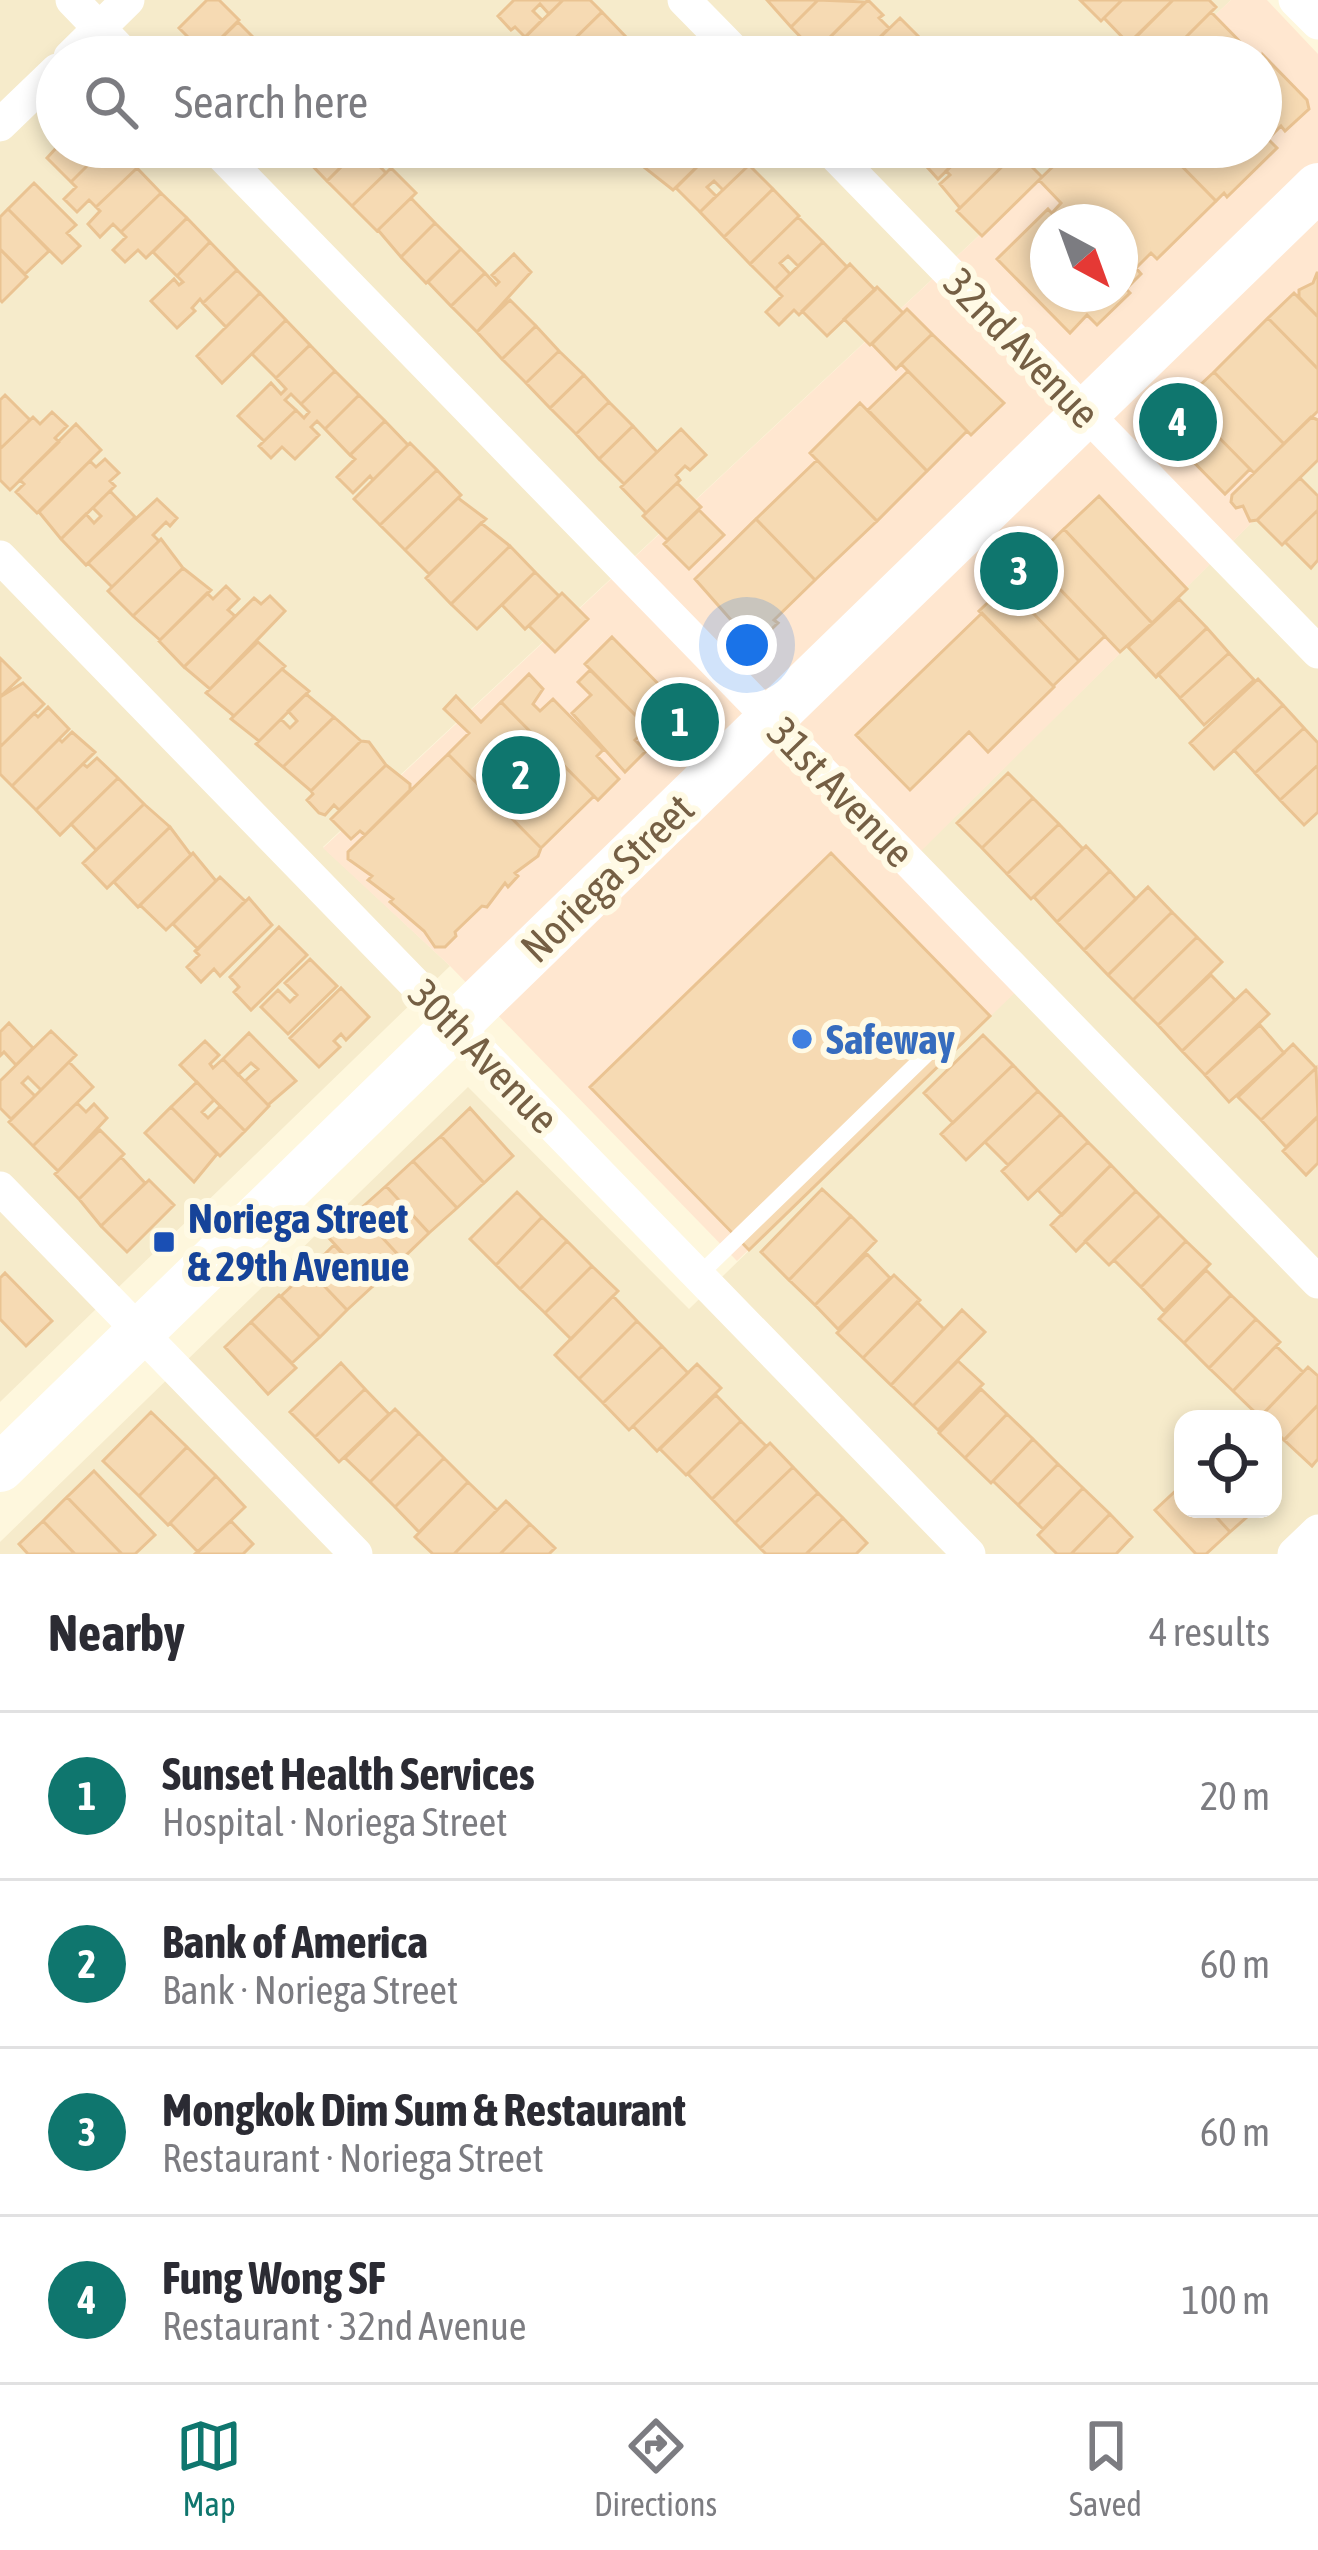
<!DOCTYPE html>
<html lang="en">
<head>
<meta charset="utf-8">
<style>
  body { margin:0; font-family:"Asap Condensed",sans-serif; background:#f2f2f3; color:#2b2b33 }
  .controls { position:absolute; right:36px; bottom:36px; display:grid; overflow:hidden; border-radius:24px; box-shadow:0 6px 18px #0003 }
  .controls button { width:108px; height:108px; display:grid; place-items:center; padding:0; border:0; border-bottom:3px solid #e1e1e2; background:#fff; color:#2b2b33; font:60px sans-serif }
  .compass { position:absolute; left:1030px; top:204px; width:108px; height:108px; border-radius:50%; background:#fff; box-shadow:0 6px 18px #0003; rotate:139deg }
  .you { position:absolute; left:747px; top:645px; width:42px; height:42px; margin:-30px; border:9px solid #fff; border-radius:50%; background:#1a73e8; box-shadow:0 0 0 18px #1a73e833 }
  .badge { display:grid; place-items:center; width:78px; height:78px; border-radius:50%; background:#0f766e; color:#fff; font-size:39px; font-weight:700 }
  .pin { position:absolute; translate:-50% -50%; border:6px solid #fff; box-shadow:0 3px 12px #0006 }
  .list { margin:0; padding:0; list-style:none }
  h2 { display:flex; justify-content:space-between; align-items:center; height:156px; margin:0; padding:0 48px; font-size:51px }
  h2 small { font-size:39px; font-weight:400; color:#7c7c81 }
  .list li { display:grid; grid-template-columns:78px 1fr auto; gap:36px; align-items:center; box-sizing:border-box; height:168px; padding:0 48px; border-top:3px solid #e1e1e2 }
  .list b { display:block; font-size:45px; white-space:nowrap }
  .list p { margin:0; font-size:39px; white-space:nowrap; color:#7c7c81 }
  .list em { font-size:39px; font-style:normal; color:#7c7c81 }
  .icon { flex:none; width:66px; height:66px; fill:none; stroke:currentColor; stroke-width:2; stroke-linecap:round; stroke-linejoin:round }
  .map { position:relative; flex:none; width:1318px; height:1554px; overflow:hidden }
  .search { position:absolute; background:#fff; box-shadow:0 6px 18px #0003; left:36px; right:36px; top:36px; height:132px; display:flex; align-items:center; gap:30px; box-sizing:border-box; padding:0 42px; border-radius:66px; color:#7c7c81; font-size:45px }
  .sheet { height:828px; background:#fff }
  nav { display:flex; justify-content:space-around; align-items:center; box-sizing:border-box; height:168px; border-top:3px solid #e1e1e2; background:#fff; font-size:33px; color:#7c7c81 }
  nav a { display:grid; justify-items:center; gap:6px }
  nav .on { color:#0f766e }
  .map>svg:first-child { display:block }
</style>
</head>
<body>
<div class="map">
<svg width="1318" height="1554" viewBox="0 0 1318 1554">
  <rect width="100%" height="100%" fill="#fef7dd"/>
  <path fill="#f6ebcb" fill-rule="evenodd" d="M0 0H1231L1170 57H57V147H1074L323 847 450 966 0 1402Z
    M1318 457V1554H0V1542L468 1087 689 1309 1025 982 909 862ZM1183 1419H1273V1509H1183Z"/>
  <path fill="#ffe7d0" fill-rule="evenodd" d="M1231 0H1267L1318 54V457L910 862 1026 982 737 1261 450 966 323 848 1074 147H1261V57H1170ZM1048 222H1120V294H1048Z"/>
  <path fill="#f6dab3" stroke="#eac392" stroke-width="3" d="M207 0H219L239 20 205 54 179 28Z
    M514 0H563L549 14 540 4 533 11 542 20 525 37 515 27 511 30 498 16Z
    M563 0H590L602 12 556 57H505Z
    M767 0H818L791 27Z
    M818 0 865 2 815 52 791 27Z
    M868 0 883 15 879 18 889 28 860 57H820L815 52Z
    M1080 0H1122L1101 21Z
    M1122 0H1173L1129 44 1104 18Z
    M1173 0H1209L1216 7 1166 57H1147L1131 41Z
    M602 12 627 38 608 57H556Z
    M1211 12 1255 57H1166Z
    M900 18 925 43 911 57H860Z
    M238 22 262 46 251 57H208L205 54Z
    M1263 55 1307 100 1309 109 1285 131 1281 126 1268 139 1277 148 1227 197 1224 193 1216 201 1163 147H1261Z
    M57 147H106L71 182 47 158Z
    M106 147H116L137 168 96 207 89 200 77 212 64 199 76 187 71 182Z
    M312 147H361L327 181 303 156Z
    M361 147 386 173 352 206 327 181Z
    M667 147H717L673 190 645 168Z
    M717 147H732L749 165 723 190 714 181 707 187 716 196 700 212 676 188Z
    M928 147H971L938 179 918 157Z
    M971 147 1020 149 960 208 940 184 950 175 946 171Z
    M1073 147H1163L1216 201 1157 259 1151 253 1136 268 1141 274 1126 289 1120 283V222H1060L1052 213 1061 203 1039 180Z
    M1017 152 1042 177 982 236 957 211Z
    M749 165 773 189 724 237 700 212Z
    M137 168 161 193 121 232 113 224 100 237 88 224 100 211 96 207Z
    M391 168 416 193 377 231 352 206Z
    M34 183 76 225 67 233 80 246 62 263 8 209Z
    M773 189 799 216 750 264 724 237Z
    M161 193 187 218 146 258 138 250 125 262 113 250 126 237 121 232Z
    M411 198 435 223 401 257 378 230Z
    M8 209 49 251 25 274 0 249V217Z
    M1048 209 1060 222H1048V294H1120V283L1130 293 1097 325 1087 315 1070 333 997 259Z
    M798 217 823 242 798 266 788 256 780 263 790 274 775 289 750 264Z
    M187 218 210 242 177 276 153 252Z
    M435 223 461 249 426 283 401 257Z
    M210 242 237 270 203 303 200 299 192 308 195 311 177 328 151 301 174 279 179 285 183 282 177 276Z
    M823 242 847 267 799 315 794 310 779 325 766 312 782 296 775 289Z
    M0 249 27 277 2 302 0 300Z
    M461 249 485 273 451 306 428 282Z
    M514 254 531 272 477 332 451 306 485 273 496 285 499 282 492 275Z
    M850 264 875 290 827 336 802 311Z
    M237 270 260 293 226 327 203 303Z
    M1317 273H1318V317L1299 297V290L1313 283Z
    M877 287 903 313 870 345 844 319Z
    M260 293 286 320 222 383 197 356Z
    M1294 293 1318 317V369L1268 318Z
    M510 300 536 326 502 359 477 332Z
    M907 309 932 334 896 369 872 344Z
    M1268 318 1318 369V411L1284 444 1214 372Z
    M286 320 310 345 276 378 252 354Z
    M536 326 559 351 526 383 502 359Z
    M932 334 1004 403 971 435 901 364Z
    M310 345 335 371 301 404 291 394 285 400 296 410 264 441 238 416 271 383 281 394 286 389 276 378Z
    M559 351 584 375 550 408 526 383Z
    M335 371 359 395 325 429 317 421 311 427 319 435 295 459 282 447 271 458 259 446 296 410 304 418 309 412 301 404Z
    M908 371 967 431 927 471 868 410Z
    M1214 372 1284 444 1254 473 1183 401Z
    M584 375 609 402 576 434 550 408Z
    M5 395 30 420 0 449V400Z
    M359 395 385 421 350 455 325 429Z
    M1183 401 1250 469 1225 494 1168 436 1164 440 1154 430Z
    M609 402 633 426 599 459 576 434Z
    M860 403 927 471 877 521 810 453Z
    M52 412 67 426 55 438 59 442 10 490 0 480V449L33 417 40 424Z
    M1311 417 1318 420V460L1257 520 1250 521 1243 506 1236 508 1231 502 1232 495Z
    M385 421 408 445 373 480 370 476 353 493 337 477 355 459 350 455Z
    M76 424 101 450 37 513 16 492 24 484 20 480Z
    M633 426 657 452 624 484 599 459Z
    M681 429 706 455 690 470 685 466 676 475 680 480 646 513 621 487Z
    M410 443 437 470 380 525 354 499Z
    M105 459 119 473 110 481 115 486 61 539 39 512 90 461 96 467Z
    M817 460 877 521 815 580 756 519Z
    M437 470 461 495 405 550 380 525Z
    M1300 478 1318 496V510L1282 545 1257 520Z
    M677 483 701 507 667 540 643 516Z
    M110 491 135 517 86 565 61 539 86 514 94 523 101 516 93 508Z
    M1099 496 1187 589 1152 623 1064 529Z
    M458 498 486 519 429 574 405 550Z
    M157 499 177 518 170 526 166 522 153 535 159 541 112 587 88 563Z
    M699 510 724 535 689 569 664 544Z
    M1318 510V560L1311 568 1285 542Z
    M756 519 815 580 774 620 778 623 754 646 695 579Z
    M481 523 510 546 451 604 426 578Z
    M1064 529 1152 623 1120 652 1032 560Z
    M161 539 183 568 133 616 108 591Z
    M510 546 535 572 477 629 451 604Z
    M1032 560 1105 636 1079 661 1006 585Z
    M183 568 211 590 160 640 133 616Z
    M535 572 559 596 525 629 502 605Z
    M1006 585 1079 661 1053 686 979 611Z
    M226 586 239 599 228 610 235 616 184 667 159 641 207 593 213 599Z
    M562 593 588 619 555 652 529 626Z
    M270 596 285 611 210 689 184 667 254 598 261 604Z
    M1179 599 1207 628 1156 677 1128 647Z
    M982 613 1054 687 988 752 969 732 910 790 856 735Z
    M1207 628 1229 653 1180 698 1158 674Z
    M612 637 686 712 658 738 585 664Z
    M258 642 285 666 234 716 206 693Z
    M1229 653 1254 680 1204 725 1180 698Z
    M0 658 20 678 0 697Z
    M282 669 309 691 259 741 231 719Z
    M590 670 648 728 635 740 646 751 625 772 572 713 591 695 578 682Z
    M529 674 543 689 533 704 540 711 553 699 603 750 597 756 619 779 598 800 501 702Z
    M1258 679 1283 705 1214 769 1190 743Z
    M23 683 44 704 0 747V697Z
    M306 694 334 717 283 767 256 744 281 719 290 728 297 721 288 711Z
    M456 696 481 722 501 702 594 796 541 848 448 754 469 733 444 709Z
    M1283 705 1304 728 1255 773 1234 750Z
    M48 707 69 729 12 786 0 774V747L34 713 38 717Z
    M334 717 361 741 311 791 283 767Z
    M1304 728 1318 743V765L1280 800 1255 773Z
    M72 732 95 752 36 810 12 786 59 739 62 742Z
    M361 741 369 742 386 765 339 810 334 805 325 815 319 813 307 800 313 794 311 791Z
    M448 754 541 848 538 856 515 873 518 876 508 887 505 883 487 907 482 906 455 932 456 936 445 947H435L424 931 390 902 393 899 368 880 372 876 348 859V852Z
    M97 758 118 778 60 835 36 810 83 764 87 767Z
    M386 765 410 784V790L365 835 360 831 351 839 331 819Z
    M1318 765V812L1304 825 1280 800Z
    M1008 773 1033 798 982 848 957 823Z
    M118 778 144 804 96 850 71 824Z
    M1033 798 1059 824 1007 874 982 848Z
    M144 804 170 827 107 888 83 863Z
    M1059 824 1083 849 1031 899 1007 874Z
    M170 827 191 855 138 907 114 882Z
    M1086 846 1110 871 1057 922 1034 897Z
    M193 853 216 881 166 930 140 905Z
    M831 853 990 1016 749 1250 590 1087Z
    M1110 871 1136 899 1084 950 1057 922Z
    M220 877 245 901 198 949 173 924Z
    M1148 887 1172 912 1108 975 1084 950Z
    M249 898 272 925 220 976 214 969 201 982 187 967 199 955 195 951Z
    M1172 912 1197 937 1133 1000 1108 975Z
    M279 927 307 955 251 1010 234 992 239 987 230 977Z
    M1197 937 1222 962 1158 1025 1133 1000Z
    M310 959 337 986 288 1034 261 1007 278 990 290 1002 297 995 285 983Z
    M1211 975 1235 1000 1182 1051 1158 1025Z
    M341 988 369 1017 346 1040 341 1034 334 1041 340 1047 319 1067 290 1038Z
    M1246 990 1269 1014 1205 1075 1182 1051Z
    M9 1023 33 1048 16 1065 4 1052 0 1056V1032Z
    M1260 1025 1284 1053 1229 1102 1205 1075Z
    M51 1031 76 1055 41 1090 28 1077 22 1083 35 1096 11 1119 0 1108V1081Z
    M249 1033 296 1081 268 1105 245 1081 258 1069 251 1063 238 1075 223 1059Z
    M983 1035 1013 1065 953 1123 924 1093Z
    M205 1041 219 1055 210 1064 213 1068 223 1059 269 1106 245 1131 180 1065Z
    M1293 1044 1316 1068 1261 1120 1238 1097Z
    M69 1062 93 1087 33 1146 9 1122Z
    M1013 1065 1038 1091 966 1160 941 1134Z
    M1316 1068 1318 1116 1286 1147 1261 1120Z
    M197 1082 214 1100 202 1112 208 1118 220 1106 245 1131 220 1156 171 1107Z
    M1038 1091 1061 1114 1008 1165 985 1142Z
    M77 1103 86 1112 94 1104 107 1118 58 1171 33 1146Z
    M171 1107 217 1154 194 1182 145 1133Z
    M470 1108 513 1156 484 1183 441 1136Z
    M1061 1114 1088 1142 1028 1199 1002 1171Z
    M1318 1117V1163L1306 1175 1283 1151Z
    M100 1130 124 1154 79 1199 55 1174Z
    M441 1136 484 1183 457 1208 413 1161Z
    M1088 1142 1111 1165 1062 1215 1038 1190Z
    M121 1157 145 1183 101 1226 79 1199Z
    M413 1161 457 1208 429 1233 386 1186Z
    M1111 1165 1136 1191 1076 1251 1051 1225Z
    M149 1180 174 1205 127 1252 101 1226Z
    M386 1186 429 1233 402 1259 358 1211Z
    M822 1189 851 1216 789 1280 761 1252Z
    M1136 1191 1160 1215 1109 1265 1085 1241Z
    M517 1192 542 1217 496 1265 470 1239Z
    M358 1211 402 1259 373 1286 329 1238Z
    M1160 1215 1186 1241 1141 1287 1114 1260Z
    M851 1216 876 1241 815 1305 789 1280Z
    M542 1217 567 1241 520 1289 496 1265Z
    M567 1241 592 1266 545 1313 520 1289Z
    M1186 1241 1210 1264 1164 1311 1141 1287Z
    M334 1245 373 1286 347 1310 309 1270Z
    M867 1254 890 1278 838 1329 815 1305Z
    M592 1266 618 1291 571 1339 545 1313Z
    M309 1270 347 1310 320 1337 281 1296Z
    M1206 1270 1231 1295 1184 1343 1159 1319Z
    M5 1273 52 1321 26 1346 0 1319V1278Z
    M894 1275 920 1300 863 1358 837 1333Z
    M279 1295 320 1337 292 1363 251 1322Z
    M1231 1295 1256 1319 1209 1368 1184 1343Z
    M613 1296 637 1321 579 1379 555 1355Z
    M917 1302 944 1329 891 1385 863 1358Z
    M962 1310 985 1332 913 1406 891 1385Z
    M1256 1319 1280 1342 1233 1391 1209 1368Z
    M637 1321 662 1346 603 1403 579 1379Z
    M251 1322 296 1368 268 1394 225 1347Z
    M662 1346 688 1373 629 1430 603 1403Z
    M1276 1346 1303 1372 1260 1417 1233 1391Z
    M958 1361 983 1384 938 1430 913 1406Z
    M341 1363 365 1389 315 1437 290 1412Z
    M697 1364 721 1388 657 1451 633 1426Z
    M1308 1367 1318 1376V1405L1284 1440 1273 1429V1419L1260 1417Z
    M365 1389 389 1414 339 1462 315 1437Z
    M981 1389 1007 1414 965 1458 939 1433Z
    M716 1395 741 1421 686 1475 660 1449Z
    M1318 1405V1459L1312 1466 1284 1440Z
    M395 1409 419 1433 370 1482 345 1458Z
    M151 1412 187 1447 139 1496 103 1461Z
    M1007 1414 1033 1439 991 1483 965 1458Z
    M741 1421 766 1446 712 1499 688 1474Z
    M419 1433 444 1458 395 1507 370 1482Z
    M1033 1439 1058 1464 1018 1505 993 1481Z
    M770 1443 793 1467 735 1523 712 1499Z
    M187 1447 216 1476 168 1525 139 1496Z
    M444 1458 468 1482 419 1532 395 1507Z
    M1058 1464 1083 1488 1043 1529 1018 1505Z
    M793 1467 818 1493 760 1548 735 1523Z
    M94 1471 155 1535 135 1554H122L67 1497Z
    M216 1476 245 1507 198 1552 170 1523Z
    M468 1482 497 1510 454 1554H433L415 1537Z
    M1183 1484V1509H1209L1230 1532 1206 1554H1196L1155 1510Z
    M1083 1488 1110 1514 1071 1554H1057L1038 1535Z
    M818 1493 843 1518 806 1554H766L760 1548Z
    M67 1497 122 1554H75L43 1521Z
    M506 1501 530 1524 500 1554H454Z
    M1209 1509H1256L1230 1532Z
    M1110 1514 1132 1537 1116 1554H1071Z
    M843 1518 867 1543 856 1554H806Z
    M43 1521 75 1554H28L19 1544Z
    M231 1521 253 1544 243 1554H195Z
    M530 1524 555 1548 549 1554H500Z"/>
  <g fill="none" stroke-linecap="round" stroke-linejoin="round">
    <path stroke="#fff" stroke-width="16" d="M698 1276 932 1049"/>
    <path stroke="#fff" stroke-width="33" d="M72 0 127 57
      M684 0 740 57
      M1295 0 1318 23
      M70 57 128 0
      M0 125 57 70
      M214 147 1318 1282
      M827 147 1318 652
      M0 557 969 1554
      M0 1188 356 1554
      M1294 1554 1318 1531"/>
    <path stroke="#fff" stroke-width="48" d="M0 1468 1318 187"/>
  </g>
  <circle fill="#3f7fe0" stroke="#fffae5" stroke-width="4.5" cx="802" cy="1039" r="12"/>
  <rect fill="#1a4fb4" stroke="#fffae5" stroke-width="4.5" x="152" y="1230" width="24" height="24" rx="6"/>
  <g text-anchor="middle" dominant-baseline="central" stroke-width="12" stroke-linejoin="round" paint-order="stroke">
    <g font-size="42" fill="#755f44" stroke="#fffae5">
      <text transform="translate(1022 348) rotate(46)">32nd Avenue</text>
      <text transform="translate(841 792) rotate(46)">31st Avenue</text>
      <text transform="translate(607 878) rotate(-44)">Noriega Street</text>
      <text transform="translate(484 1056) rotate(46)">30th Avenue</text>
    </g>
    <g font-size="42" font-weight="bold" fill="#366cbe" stroke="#fffae5" text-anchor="start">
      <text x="826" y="1039">Safeway</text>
    </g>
    <g font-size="42" font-weight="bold" fill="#164399" stroke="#fffae5" text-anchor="start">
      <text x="188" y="1218">Noriega Street<tspan x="188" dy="48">&amp; 29th Avenue</tspan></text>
    </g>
  </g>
</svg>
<div class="controls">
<button><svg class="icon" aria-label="locate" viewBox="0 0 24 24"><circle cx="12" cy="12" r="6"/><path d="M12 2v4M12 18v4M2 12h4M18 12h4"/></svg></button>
</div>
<svg class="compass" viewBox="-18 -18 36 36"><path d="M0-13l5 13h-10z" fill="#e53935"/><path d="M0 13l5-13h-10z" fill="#7c7c81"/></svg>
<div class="you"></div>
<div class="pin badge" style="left:680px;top:722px">1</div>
<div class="pin badge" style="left:521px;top:775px">2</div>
<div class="pin badge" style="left:1019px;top:571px">3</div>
<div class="pin badge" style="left:1178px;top:422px">4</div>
<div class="search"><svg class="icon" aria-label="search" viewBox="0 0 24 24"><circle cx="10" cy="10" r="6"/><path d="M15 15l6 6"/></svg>Search here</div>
</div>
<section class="sheet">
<h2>Nearby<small>4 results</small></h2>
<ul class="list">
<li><span class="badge">1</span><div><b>Sunset Health Services</b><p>Hospital · Noriega Street</p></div><em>20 m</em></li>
<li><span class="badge">2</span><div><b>Bank of America</b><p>Bank · Noriega Street</p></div><em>60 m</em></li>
<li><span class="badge">3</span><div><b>Mongkok Dim Sum &amp; Restaurant</b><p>Restaurant · Noriega Street</p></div><em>60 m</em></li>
<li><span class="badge">4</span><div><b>Fung Wong SF</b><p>Restaurant · 32nd Avenue</p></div><em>100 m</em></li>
</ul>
</section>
<nav>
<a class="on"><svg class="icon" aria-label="map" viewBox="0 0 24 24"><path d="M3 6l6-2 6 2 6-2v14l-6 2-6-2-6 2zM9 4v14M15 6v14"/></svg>Map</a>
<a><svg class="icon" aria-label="directions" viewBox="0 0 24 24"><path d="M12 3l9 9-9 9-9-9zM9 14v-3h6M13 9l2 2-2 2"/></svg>Directions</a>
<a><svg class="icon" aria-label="saved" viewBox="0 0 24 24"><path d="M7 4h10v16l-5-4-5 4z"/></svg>Saved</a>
</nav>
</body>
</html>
